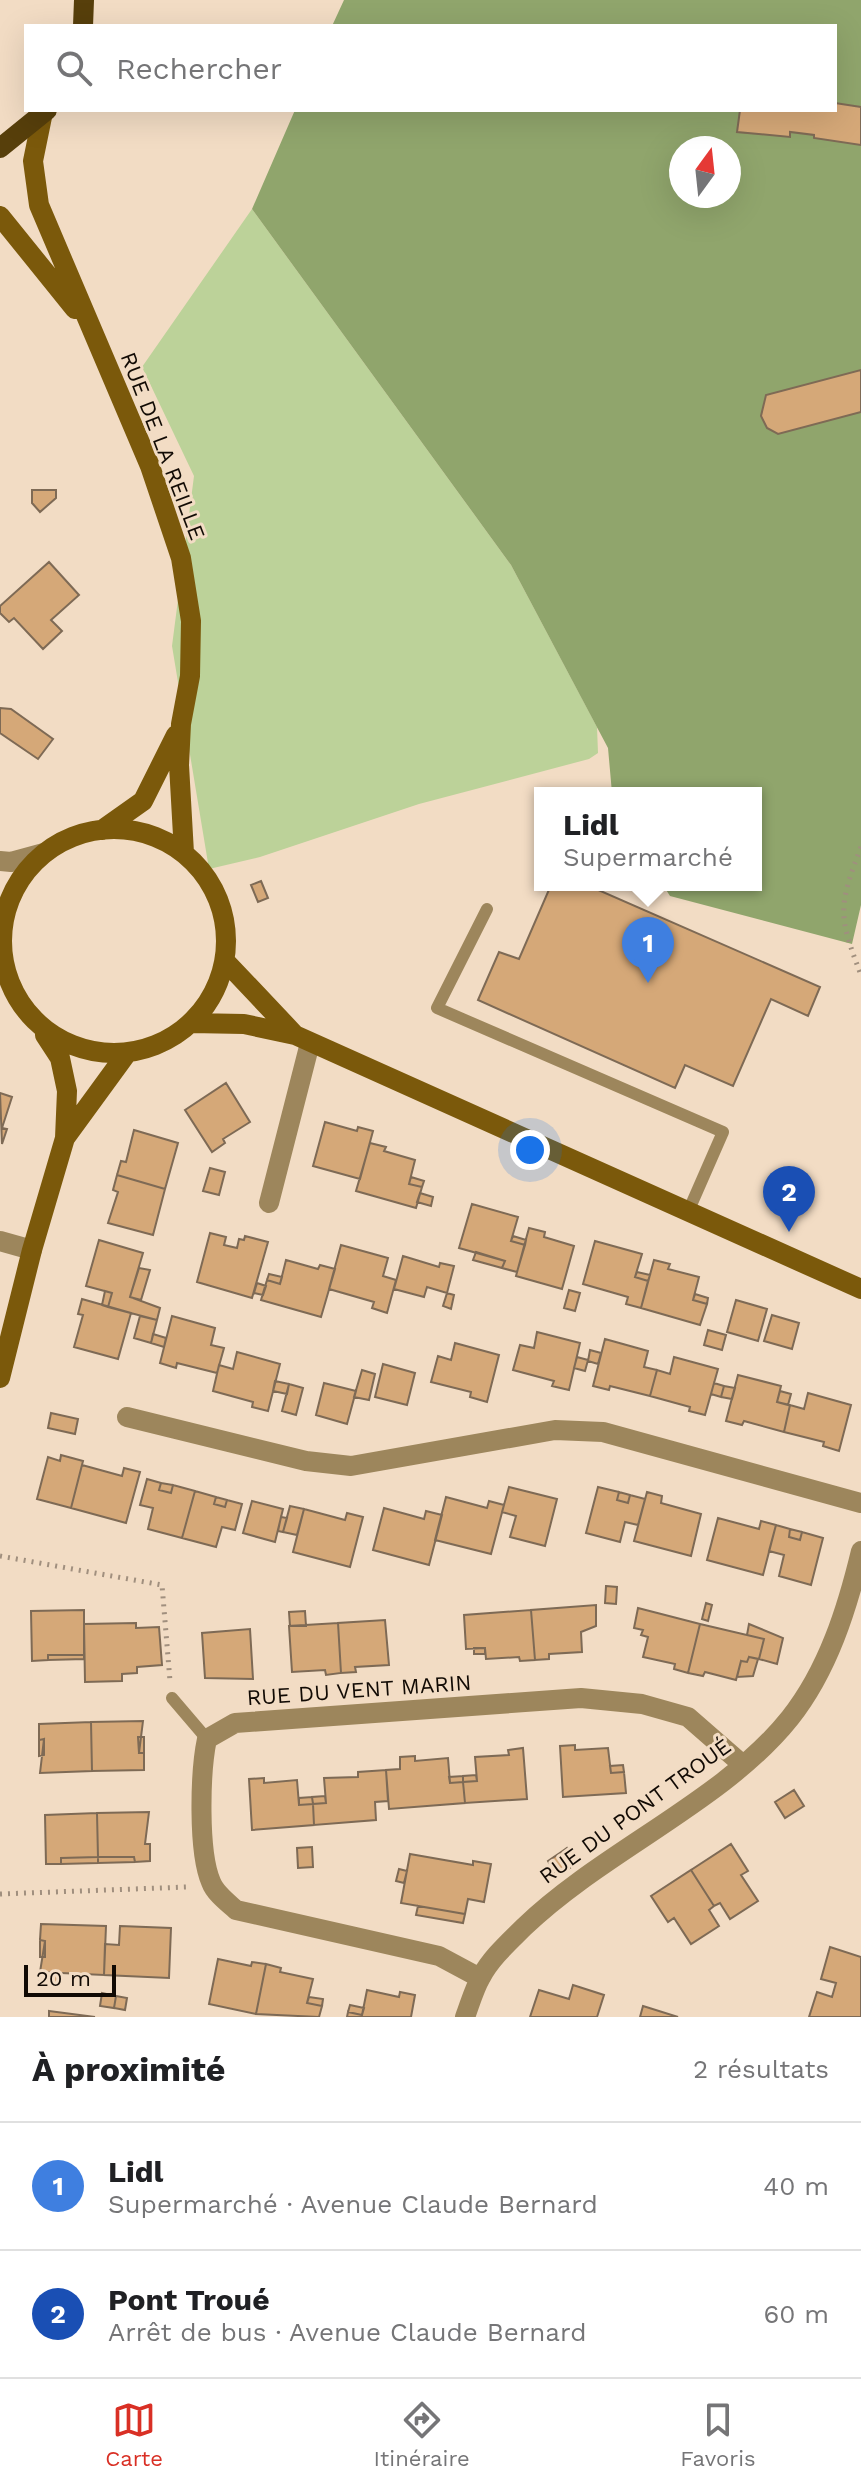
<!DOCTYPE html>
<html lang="fr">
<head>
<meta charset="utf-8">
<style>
  body { margin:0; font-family:"Work Sans",sans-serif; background:#f6f6f6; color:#202124 }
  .compass { position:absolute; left:669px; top:136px; width:72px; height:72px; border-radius:50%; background:#fff; box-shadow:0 8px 32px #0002; rotate:15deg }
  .scale { position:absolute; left:24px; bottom:20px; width:92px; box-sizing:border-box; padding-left:8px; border:4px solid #110a04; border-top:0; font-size:22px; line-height:28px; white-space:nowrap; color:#110a04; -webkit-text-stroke:6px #f2dcc4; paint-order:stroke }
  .you { position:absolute; left:530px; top:1150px; width:28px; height:28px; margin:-20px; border:6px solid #fff; border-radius:50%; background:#1a73e8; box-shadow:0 0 0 12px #1a73e833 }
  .badge { display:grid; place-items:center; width:52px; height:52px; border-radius:50%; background:#d93025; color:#fff; font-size:26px; font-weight:700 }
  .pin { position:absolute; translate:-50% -66px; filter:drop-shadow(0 2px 4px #0008) }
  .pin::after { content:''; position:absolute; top:42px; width:28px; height:24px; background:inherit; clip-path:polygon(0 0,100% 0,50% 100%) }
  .popup { position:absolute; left:534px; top:787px; width:228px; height:104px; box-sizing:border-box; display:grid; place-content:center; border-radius:0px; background:#fff; filter:drop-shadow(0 2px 6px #0005); font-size:26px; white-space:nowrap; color:#757577 }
  .popup b { font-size:30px; color:#202124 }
  .popup::after { content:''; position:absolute; left:50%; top:100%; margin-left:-16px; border:16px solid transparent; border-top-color:#fff }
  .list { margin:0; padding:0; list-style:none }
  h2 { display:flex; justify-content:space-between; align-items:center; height:104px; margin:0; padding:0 32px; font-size:34px }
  h2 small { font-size:26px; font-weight:400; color:#757577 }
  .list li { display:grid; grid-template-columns:52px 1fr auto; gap:24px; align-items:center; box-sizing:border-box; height:128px; padding:0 32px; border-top:2px solid #e0e0e0 }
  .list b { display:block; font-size:30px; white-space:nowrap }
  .list p { margin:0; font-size:26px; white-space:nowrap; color:#757577 }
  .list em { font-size:26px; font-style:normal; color:#757577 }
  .icon { flex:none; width:44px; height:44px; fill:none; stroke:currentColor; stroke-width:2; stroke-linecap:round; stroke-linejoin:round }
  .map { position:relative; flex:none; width:861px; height:2017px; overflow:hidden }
  .search { position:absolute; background:#fff; box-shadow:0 8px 32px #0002; left:24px; right:24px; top:24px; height:88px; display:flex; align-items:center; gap:20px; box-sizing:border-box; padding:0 28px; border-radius:0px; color:#757577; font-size:30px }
  .sheet { height:360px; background:#fff }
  nav { display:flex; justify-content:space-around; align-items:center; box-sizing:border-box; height:112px; border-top:2px solid #e0e0e0; background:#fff; font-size:22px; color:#757577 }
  nav a { display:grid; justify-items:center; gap:4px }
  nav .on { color:#d93025 }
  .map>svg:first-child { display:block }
</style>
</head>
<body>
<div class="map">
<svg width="861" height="2017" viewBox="0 0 861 2017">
  <rect width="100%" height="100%" fill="#f2dcc4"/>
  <path fill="#bcd299" d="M252 209 511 565 597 727 598 753 589 759 419 804 260 857 209 869 172 646 194 476 142 367Z"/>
  <path fill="#90a56c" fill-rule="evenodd" d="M344 0H861V905L852 944 670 896 663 885H756V793H612L608 748 511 565 252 209 295 110H835V26H332ZM681 148H729V196H681Z"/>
  <path fill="#d5a878" stroke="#7e6a55" stroke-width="2" d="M835 103 861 107V145L814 138V135L790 132V137L737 132 740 110H835Z
    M861 370V412L778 434 767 428 761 416 766 395Z
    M32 490H56V498L40 512 32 503Z
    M49 562 79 595 51 620 62 631 43 649 14 618 9 622 0 613V606Z
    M0 708 11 709 53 739 38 759 0 733Z
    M261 881 268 898 258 902 251 885Z
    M551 885H587L820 987 808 1016 771 999 733 1086 685 1065 675 1088 478 1000 499 952 519 959Z
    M226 1083 250 1122 223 1139 225 1143 212 1152 185 1110Z
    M0 1093 12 1097 2 1128 7 1129 2 1144Z
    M325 1122 357 1131 358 1127 373 1131 360 1179 313 1166Z
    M134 1130 178 1143 165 1189 117 1175 121 1161 126 1162Z
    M370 1143 386 1147 384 1151 415 1160 409 1184 422 1187 416 1208 356 1191Z
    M210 1168 225 1172 219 1195 203 1191Z
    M117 1175 165 1189 153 1235 108 1223 118 1192 113 1190Z
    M411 1177 424 1181 422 1187 409 1184Z
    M420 1193 433 1197 431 1206 417 1202Z
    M472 1204 518 1217 511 1241 525 1245 517 1272 502 1268 505 1261 459 1248Z
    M529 1228 545 1232 544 1237 574 1246 562 1289 516 1276Z
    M210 1233 226 1237 224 1245 237 1248 239 1239 244 1240 245 1236 268 1242 252 1298 197 1282Z
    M513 1236 526 1240 525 1245 511 1241Z
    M99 1240 143 1253 130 1297 160 1308 157 1320 108 1307 112 1293 86 1286Z
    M595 1241 642 1254 635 1277 648 1281 641 1308 626 1304 628 1297 583 1284Z
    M341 1245 388 1258 383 1276 396 1280 387 1313 372 1308 374 1302 329 1289Z
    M476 1252 505 1261 502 1268 473 1260Z
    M403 1256 439 1267 440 1263 454 1266 447 1293 427 1287 424 1297 394 1289Z
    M286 1260 318 1269 320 1265 335 1269 321 1317 261 1300 267 1280 280 1284Z
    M654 1260 670 1264 668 1269 699 1277 693 1300 707 1304 700 1325 641 1308Z
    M139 1268 150 1270 141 1300 130 1297Z
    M637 1272 650 1275 648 1281 635 1277Z
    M269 1274 282 1277 280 1284 267 1280Z
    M257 1283 266 1286 263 1295 254 1293Z
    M569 1290 580 1293 575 1311 564 1308Z
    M105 1291 112 1293 108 1307 102 1305Z
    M447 1293 454 1295 451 1309 443 1306Z
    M695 1294 708 1298 707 1304 693 1300Z
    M82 1299 131 1313 118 1359 74 1347 83 1315 78 1314Z
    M736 1300 767 1309 758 1341 727 1332Z
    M772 1315 799 1323 792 1349 764 1341Z
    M140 1316 157 1320 151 1343 134 1338Z
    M172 1316 215 1328 211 1345 224 1348 217 1373 177 1363 176 1368 160 1363Z
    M708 1330 726 1335 722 1350 704 1345Z
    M537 1332 580 1343 569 1390 552 1386 554 1381 513 1370 520 1345 534 1348Z
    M153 1334 166 1338 164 1347 151 1343Z
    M605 1339 648 1351 644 1367 657 1370 650 1396 610 1386 609 1390 593 1386Z
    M455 1343 499 1355 487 1402 470 1397 471 1392 431 1382 438 1356 451 1360Z
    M590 1350 601 1353 598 1364 588 1361Z
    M237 1352 280 1364 268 1411 252 1407 253 1402 213 1391 219 1365 233 1369Z
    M577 1357 588 1360 585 1371 574 1368Z
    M674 1357 718 1369 705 1415 689 1411 690 1407 650 1396 657 1370 670 1374Z
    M383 1364 415 1373 407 1405 375 1397Z
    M362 1370 375 1374 369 1400 354 1397Z
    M738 1375 781 1386 777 1402 790 1405 784 1432 744 1421 742 1425 726 1421Z
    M275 1381 289 1384 287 1394 273 1391Z
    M324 1383 356 1391 347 1424 316 1415Z
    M714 1383 724 1386 721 1397 711 1394Z
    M289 1384 303 1388 296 1415 282 1411Z
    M724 1386 735 1388 732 1399 721 1397Z
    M780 1391 791 1394 788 1405 777 1402Z
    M808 1393 851 1405 839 1451 823 1446 824 1442 784 1432 790 1405 804 1409Z
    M51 1413 78 1419 75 1434 48 1428Z
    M61 1455 83 1461 71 1508 37 1499 48 1457 60 1461Z
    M82 1465 122 1476 124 1468 140 1472 126 1523 71 1508Z
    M147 1479 161 1483 159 1490 171 1493 173 1485 195 1491 182 1538 148 1529 153 1508 140 1505Z
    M161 1483 173 1485 171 1493 159 1490Z
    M509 1487 557 1499 545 1546 510 1537 516 1516 502 1512Z
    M598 1487 619 1492 617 1500 628 1503 630 1495 645 1499 638 1525 625 1522 620 1542 586 1533Z
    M195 1491 216 1497 214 1504 225 1507 227 1500 242 1504 235 1530 222 1527 216 1547 182 1538Z
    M619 1492 630 1495 628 1503 617 1500Z
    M647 1492 662 1496 661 1503 701 1514 691 1556 634 1541Z
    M216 1497 227 1500 225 1507 214 1504Z
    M446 1497 487 1508 489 1501 504 1505 491 1554 435 1540Z
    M252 1501 283 1509 275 1542 243 1533Z
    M290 1506 304 1509 297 1535 283 1532Z
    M384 1508 424 1519 426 1511 442 1515 429 1565 373 1550Z
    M304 1509 345 1520 347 1513 363 1517 350 1567 293 1552Z
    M281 1517 287 1518 283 1532 278 1531Z
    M718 1518 759 1529 761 1521 776 1525 763 1575 707 1560Z
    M776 1525 790 1529 789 1537 800 1540 802 1532 823 1538 811 1585 779 1576 784 1555 769 1551Z
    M790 1529 802 1532 800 1540 789 1537Z
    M606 1586 617 1587 616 1604 605 1603Z
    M706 1603 712 1605 708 1621 702 1619Z
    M596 1605V1626L581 1632 582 1652 549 1654V1659L535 1660 531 1610Z
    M638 1608 700 1624 688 1673 674 1669 675 1664 643 1657 648 1637 641 1635 643 1630 634 1628Z
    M84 1610V1655H48V1660L32 1661 31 1611Z
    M531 1610 535 1660 520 1661 519 1657 486 1659 485 1648 466 1649 464 1615Z
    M305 1611 306 1626H290L289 1612Z
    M385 1620 389 1665 355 1667 356 1672 341 1673 338 1623Z
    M136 1623V1628L159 1627 162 1665 137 1667V1673L122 1674V1681L85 1682 84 1624Z
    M338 1623 341 1673 326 1675 325 1670 292 1672 289 1626Z
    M700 1624 764 1639 759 1659 749 1657 747 1662 741 1661 736 1680 705 1672 703 1676 688 1673Z
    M749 1624 783 1638 777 1664 759 1659 764 1639 747 1635Z
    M250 1629 253 1679 205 1678 202 1633Z
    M474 1648H485V1654H474Z
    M48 1655H84V1659L48 1660Z
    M749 1657 758 1659 753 1676 737 1677 741 1661 747 1662Z
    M143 1721 139 1753H144V1770L92 1771 91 1722Z
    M91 1722 92 1771 40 1773 44 1739 39 1740V1724Z
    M138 1737H144V1753H139Z
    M44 1739V1755L39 1756V1740Z
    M575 1745V1750L608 1748 611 1773 624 1772 626 1793 563 1797 560 1746Z
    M523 1748 527 1799 465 1803 463 1782 477 1781 475 1757 509 1755 508 1750Z
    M415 1756V1761L448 1758 450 1783 463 1782 465 1803 389 1809 386 1770 400 1769V1757Z
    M623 1765 624 1772 611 1773 610 1766Z
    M386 1770 388 1801 375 1802 376 1820 314 1825 313 1804 326 1803 324 1778 358 1777V1772Z
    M476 1775 477 1781 463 1782V1776Z
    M463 1776V1782L450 1783 449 1777Z
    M264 1778V1783L297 1780 299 1805 313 1804 314 1825 252 1830 249 1779Z
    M794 1790 804 1806 785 1818 775 1802Z
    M325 1796 326 1803 313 1804 312 1797Z
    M312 1797 313 1804 299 1805V1798Z
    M149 1812 145 1844H150V1861L135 1862 134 1857H98L97 1813Z
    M97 1813 98 1857 61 1858V1864H46L45 1815Z
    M731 1844 748 1871 741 1875 758 1901 730 1919 720 1903 714 1906 691 1870Z
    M312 1847 313 1867 298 1868 297 1848Z
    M567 1848 577 1863 567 1870 557 1855Z
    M410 1854 473 1865V1861L491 1864 484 1902 468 1899 465 1914 401 1903Z
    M557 1855 567 1870 557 1876 548 1861Z
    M98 1857H134L135 1862 98 1863Z
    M98 1857V1863L61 1864V1858Z
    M399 1869 407 1871 404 1883 396 1881Z
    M691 1870 714 1906 709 1910 719 1926 691 1944 674 1918 668 1922 651 1896Z
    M418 1906 465 1914 463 1923 416 1915Z
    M41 1924 106 1926 104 1975 40 1972 45 1941 40 1940Z
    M120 1926 171 1928 169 1978 104 1975 105 1944 119 1945Z
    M40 1940 45 1941V1957H40Z
    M830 1947 861 1957V2017H809L817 1992 832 1997 836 1983 821 1979Z
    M218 1959 251 1966 252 1962 266 1964 256 2014 209 2004Z
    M266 1964 281 1968 280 1972 313 1979 307 2003 322 2006 319 2017 256 2014Z
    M40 1972 57 1974V1985H39Z
    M573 1985 604 1995 597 2017H530L539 1990 569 1999Z
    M367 1990 399 1997 400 1992 415 1995 411 2017H347L348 2012 362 2015Z
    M102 1993 116 1996 114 2008 100 2006Z
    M116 1996 127 1998 125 2010 114 2008Z
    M309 1997 323 1999 322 2006 307 2003Z
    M350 2005 364 2008 362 2015 348 2012Z
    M643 2006 678 2017H640Z
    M49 2011 95 2017H49Z"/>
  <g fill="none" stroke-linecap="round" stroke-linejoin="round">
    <path stroke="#a08f7e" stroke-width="5" stroke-dasharray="2 6" stroke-linecap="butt" d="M861 847C838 907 838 915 861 975
      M0 1556 162 1585 170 1681
      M0 1894 187 1887"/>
    <path stroke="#9d865c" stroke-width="12" d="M487 909 437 1008 723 1132 688 1212
      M172 1698 207 1739"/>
    <path stroke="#9d865c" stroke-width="20" d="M0 861 11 862 44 853
      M0 927 2 931
      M269 1203 310 1043
      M0 1241 32 1250
      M127 1417 306 1461 351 1466 555 1430 603 1432 861 1503
      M480 1978 439 1956 236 1910C227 1902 215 1893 211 1882 198 1852 200 1772 207 1739L235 1723 581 1698 642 1704 688 1717 743 1765
      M465 2017C470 2004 474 1989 481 1977 491 1958 508 1943 524 1927 603 1851 724 1801 790 1718 828 1670 847 1609 861 1551"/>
    <path stroke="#7b590b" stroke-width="20" d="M42 117 33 161 39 205 150 466 181 558 191 621 190 676 181 724 179 765 184 853
      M0 216 75 309
      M2 941a112 112 0 1 1 224 0a112 112 0 1 1-224 0Z
      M102 830 143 801 176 735
      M225 961 295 1035
      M191 1023 244 1024 295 1035 861 1289
      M65 1138 127 1053
      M0 1378 32 1250 65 1138 67 1091 60 1058 45 1035"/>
    <path stroke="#573f0b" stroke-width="20" d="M83 26 84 0
      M0 148 47 110"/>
  </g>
  <g text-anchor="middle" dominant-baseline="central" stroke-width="6" stroke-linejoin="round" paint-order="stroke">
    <g font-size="22" fill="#110a04" stroke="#f2dcc4">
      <text transform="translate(163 446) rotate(69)">RUE DE LA REILLE</text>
      <text transform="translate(359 1690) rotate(-4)">RUE DU VENT MARIN</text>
      <text transform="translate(635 1811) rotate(-36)">RUE DU PONT TROUÉ</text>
    </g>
  </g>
</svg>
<svg class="compass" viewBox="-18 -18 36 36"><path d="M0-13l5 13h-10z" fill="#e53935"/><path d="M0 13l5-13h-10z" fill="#757577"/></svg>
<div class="scale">20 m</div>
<div class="you"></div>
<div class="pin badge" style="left:648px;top:983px;background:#3f7fe0">1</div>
<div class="popup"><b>Lidl</b>Supermarché</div>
<div class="pin badge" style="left:789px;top:1232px;background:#1a4fb4">2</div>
<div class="search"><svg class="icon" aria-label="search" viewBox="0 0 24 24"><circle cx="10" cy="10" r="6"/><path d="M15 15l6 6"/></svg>Rechercher</div>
</div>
<section class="sheet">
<h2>À proximité<small>2 résultats</small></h2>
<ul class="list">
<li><span class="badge" style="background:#3f7fe0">1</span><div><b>Lidl</b><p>Supermarché · Avenue Claude Bernard</p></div><em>40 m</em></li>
<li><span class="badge" style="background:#1a4fb4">2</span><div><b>Pont Troué</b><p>Arrêt de bus · Avenue Claude Bernard</p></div><em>60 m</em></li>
</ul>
</section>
<nav>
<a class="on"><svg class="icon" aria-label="map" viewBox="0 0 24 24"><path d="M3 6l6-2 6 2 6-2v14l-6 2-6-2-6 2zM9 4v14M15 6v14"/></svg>Carte</a>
<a><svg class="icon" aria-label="directions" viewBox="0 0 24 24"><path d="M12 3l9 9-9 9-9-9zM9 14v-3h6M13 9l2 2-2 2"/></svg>Itinéraire</a>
<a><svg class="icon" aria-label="saved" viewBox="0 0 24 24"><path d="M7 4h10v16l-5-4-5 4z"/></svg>Favoris</a>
</nav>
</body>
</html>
